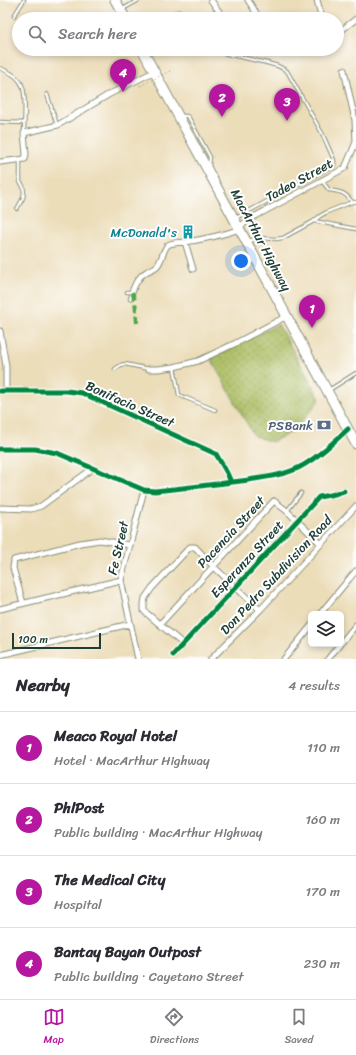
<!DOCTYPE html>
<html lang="en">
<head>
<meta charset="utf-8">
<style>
  body { margin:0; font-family:Sriracha,sans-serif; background:#f2f2f3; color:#2b2b33 }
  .controls { position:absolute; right:12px; bottom:12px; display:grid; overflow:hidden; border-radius:6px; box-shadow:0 2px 6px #0003 }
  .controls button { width:36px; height:36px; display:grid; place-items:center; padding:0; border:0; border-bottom:1px solid #e1e1e2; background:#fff; color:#2b2b33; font:20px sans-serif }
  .scale { position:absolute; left:12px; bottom:10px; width:89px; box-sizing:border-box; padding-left:4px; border:2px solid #1f3d34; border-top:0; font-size:11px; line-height:14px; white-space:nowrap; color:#1f3d34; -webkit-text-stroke:3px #fff; paint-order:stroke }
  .you { position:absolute; left:241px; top:261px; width:14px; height:14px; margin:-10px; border:3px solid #fff; border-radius:50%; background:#1a73e8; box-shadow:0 0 0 6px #1a73e833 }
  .badge { display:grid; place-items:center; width:26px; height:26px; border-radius:50%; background:#b5179e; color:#fff; font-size:13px; font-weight:700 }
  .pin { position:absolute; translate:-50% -33px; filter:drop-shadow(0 1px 2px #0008) }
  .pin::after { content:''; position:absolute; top:21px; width:14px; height:12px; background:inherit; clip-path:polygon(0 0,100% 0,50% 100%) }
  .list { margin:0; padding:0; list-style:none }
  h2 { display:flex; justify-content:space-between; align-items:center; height:52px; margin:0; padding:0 16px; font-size:17px }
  h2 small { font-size:13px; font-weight:400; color:#7c7c81 }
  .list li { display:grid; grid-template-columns:26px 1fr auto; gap:12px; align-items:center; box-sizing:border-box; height:72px; padding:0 16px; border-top:1px solid #e1e1e2 }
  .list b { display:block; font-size:15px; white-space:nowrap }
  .list p { margin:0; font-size:13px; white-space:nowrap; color:#7c7c81 }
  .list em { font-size:13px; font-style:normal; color:#7c7c81 }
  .icon { flex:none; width:22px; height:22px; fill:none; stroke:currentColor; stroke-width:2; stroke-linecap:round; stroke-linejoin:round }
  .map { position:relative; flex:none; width:356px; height:659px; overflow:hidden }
  .search { position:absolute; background:#fff; box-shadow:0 2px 6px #0003; left:12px; right:12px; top:12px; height:44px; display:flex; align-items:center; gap:10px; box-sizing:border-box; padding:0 14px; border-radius:22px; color:#7c7c81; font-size:15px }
  .sheet { height:340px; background:#fff }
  nav { display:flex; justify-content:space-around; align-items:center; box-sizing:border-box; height:56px; border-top:1px solid #e1e1e2; background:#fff; font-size:11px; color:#7c7c81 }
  nav a { display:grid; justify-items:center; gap:2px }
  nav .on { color:#b5179e }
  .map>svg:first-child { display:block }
</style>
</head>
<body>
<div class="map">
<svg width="356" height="659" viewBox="0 0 356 659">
  <defs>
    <pattern id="grass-dots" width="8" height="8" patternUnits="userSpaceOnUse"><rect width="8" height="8" fill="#aabc60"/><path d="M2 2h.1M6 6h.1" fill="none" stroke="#8a9a50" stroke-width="1.8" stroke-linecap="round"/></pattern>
  </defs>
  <rect width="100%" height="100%" fill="#fff"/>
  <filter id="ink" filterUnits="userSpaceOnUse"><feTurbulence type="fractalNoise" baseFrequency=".025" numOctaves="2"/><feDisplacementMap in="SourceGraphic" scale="8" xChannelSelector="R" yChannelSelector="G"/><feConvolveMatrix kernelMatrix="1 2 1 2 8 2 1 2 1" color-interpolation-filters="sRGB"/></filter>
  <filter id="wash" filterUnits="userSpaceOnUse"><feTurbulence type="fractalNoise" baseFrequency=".012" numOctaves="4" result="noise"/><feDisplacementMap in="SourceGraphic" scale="16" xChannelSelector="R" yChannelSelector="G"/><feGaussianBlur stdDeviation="0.9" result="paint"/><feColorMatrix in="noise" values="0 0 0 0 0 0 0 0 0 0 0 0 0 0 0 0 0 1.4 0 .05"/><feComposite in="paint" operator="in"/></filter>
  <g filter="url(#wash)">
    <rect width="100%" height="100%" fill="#ecddb9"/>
    <path fill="url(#grass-dots)" stroke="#647c4a" d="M278 324 320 399 294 431 272 442 254 436 211 359Z"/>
  </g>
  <g filter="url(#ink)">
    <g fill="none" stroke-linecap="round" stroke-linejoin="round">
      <g stroke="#868d76" stroke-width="4.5">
        <path id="service" d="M123 9 139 0
          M14 16 24 0
          M161 19C174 12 180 8 193 17
          M205 49 267 63 278 66 287 71 322 133 334 160V165L236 218
          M0 68C9 72 18 76 22 85 27 95 24 121 24 133
          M47 94 57 125
          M180 116H187L189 118 210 157 209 166
          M0 122 24 123
          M322 181 329 190C341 192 345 192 352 202H356
          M17 209 23 198 24 192 23 186 20 182V161
          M314 221 356 229
          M250 241 258 238 276 239 283 238 314 221 320 216 327 212 352 202
          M127 292H132L130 299
          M174 367 179 395 215 410
          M115 369 121 365 125 364 149 369
          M329 390 356 373
          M287 511 301 493"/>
      </g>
      <g stroke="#868d76" stroke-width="7">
        <path id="minor" d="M211 0 224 19
          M248 0 260 19
          M317 0 322 19
          M337 30 343 29 356 19
          M0 162 25 159 26 154 24 133 58 125 108 95 155 71
          M239 227 250 219 345 168 356 142 355 120 344 70
          M185 242 193 269
          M132 292C135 284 138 277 146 272 149 270 154 269 157 266 162 261 164 247 168 245 172 242 181 243 186 242 205 239 223 235 240 229
          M0 331 6 366V390
          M149 369H158L174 367 198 361 234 344 287 316
          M0 391H67L82 393 216 454 227 473 231 482
          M0 449H35L57 453 144 490 155 491C186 488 218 484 249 480 266 477 285 475 300 467 316 459 334 442 348 429
          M0 508 31 509 41 506 92 469
          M23 603 13 568 14 560 80 543 100 540 129 545
          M0 609 121 580
          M320 614 349 579 356 571
          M160 624 274 501 287 511 321 544
          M341 643 356 625
          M183 644 144 611V604L145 598 152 588 190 547H195L213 566 260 610
          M0 655 130 624
          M173 655 319 497 335 494 344 491
          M138 659 121 580 144 490
          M211 659 260 610 356 506
          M284 659 311 626
          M328 659 340 644"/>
      </g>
      <g stroke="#868d76" stroke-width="11">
        <path id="trunk" d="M115 0 126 19
          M142 49 356 444"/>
      </g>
      <path stroke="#868d76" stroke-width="1" stroke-dasharray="1 3" stroke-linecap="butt" d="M140 85V87L144 84"/>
      <use href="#service" stroke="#fff" stroke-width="2.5"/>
      <use href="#minor" stroke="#fff" stroke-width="5"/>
      <use href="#trunk" stroke="#fff" stroke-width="9"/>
      <path stroke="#868d76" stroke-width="1" stroke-dasharray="1 3" stroke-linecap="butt" d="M144 84 170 71"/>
      <path stroke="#4fa644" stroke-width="4" stroke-dasharray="8 4" stroke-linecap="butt" d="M132 292 135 300 137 323"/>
      <g stroke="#fff" stroke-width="8">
        <path id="cycleway" d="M0 391H67L82 393 216 454 227 473 231 482
          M0 449H35L57 453 144 490 155 491C186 488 218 484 249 480 266 477 285 475 300 467 316 459 334 442 348 429
          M173 655 319 497 335 494 344 491"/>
      </g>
      <use href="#cycleway" stroke="#00873e" stroke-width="5"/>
    </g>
  </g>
  <defs>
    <g id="building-bare" transform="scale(1.08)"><path d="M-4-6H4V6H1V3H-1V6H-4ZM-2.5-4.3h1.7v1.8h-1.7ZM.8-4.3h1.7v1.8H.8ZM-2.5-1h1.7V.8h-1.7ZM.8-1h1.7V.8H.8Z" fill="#0f9aa8" stroke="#fff" stroke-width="2.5" paint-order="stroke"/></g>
    <g id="bank-bare" transform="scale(1.08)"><path d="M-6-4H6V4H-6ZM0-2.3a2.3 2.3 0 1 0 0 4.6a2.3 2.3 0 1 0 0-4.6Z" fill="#5c6f8a" stroke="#fff" stroke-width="2.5" paint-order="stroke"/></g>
  </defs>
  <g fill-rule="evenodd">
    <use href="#building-bare" x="188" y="232"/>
    <use href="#bank-bare" x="324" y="425"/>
  </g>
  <g text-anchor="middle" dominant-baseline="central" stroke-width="4" stroke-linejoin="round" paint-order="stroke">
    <g font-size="13" fill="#1f3d34" stroke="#fff">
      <text transform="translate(299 180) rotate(-29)">Tadeo Street</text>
      <text transform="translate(261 240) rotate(62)">MacArthur Highway</text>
      <text transform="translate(130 404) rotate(24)">Bonifacio Street</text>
      <text transform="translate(231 532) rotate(-47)">Pacencia Street</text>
      <text transform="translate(118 548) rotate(-77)">Fe Street</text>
      <text transform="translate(247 559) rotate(-47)">Esperanza Street</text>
      <text transform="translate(276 575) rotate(-47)">Don Pedro Subdivision Road</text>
    </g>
    <g font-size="13" fill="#0d838f" stroke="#fff" text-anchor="end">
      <text x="177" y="232">McDonald's</text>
    </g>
    <g font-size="13" fill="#4e5e75" stroke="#fff" text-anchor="end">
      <text x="313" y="425">PSBank</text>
    </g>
  </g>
</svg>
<div class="controls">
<button><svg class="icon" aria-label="layers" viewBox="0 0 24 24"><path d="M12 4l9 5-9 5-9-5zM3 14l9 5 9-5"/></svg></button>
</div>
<div class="scale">100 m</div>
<div class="you"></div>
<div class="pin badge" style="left:312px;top:328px">1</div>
<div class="pin badge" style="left:222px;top:117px">2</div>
<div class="pin badge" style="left:287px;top:121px">3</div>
<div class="pin badge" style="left:123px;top:92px">4</div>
<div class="search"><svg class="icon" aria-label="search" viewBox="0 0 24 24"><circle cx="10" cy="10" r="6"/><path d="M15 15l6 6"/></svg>Search here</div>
</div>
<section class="sheet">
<h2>Nearby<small>4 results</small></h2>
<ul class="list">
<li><span class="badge">1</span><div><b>Meaco Royal Hotel</b><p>Hotel · MacArthur Highway</p></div><em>110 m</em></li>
<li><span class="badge">2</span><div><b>PhlPost</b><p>Public building · MacArthur Highway</p></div><em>160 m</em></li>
<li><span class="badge">3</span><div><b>The Medical City</b><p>Hospital</p></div><em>170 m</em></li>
<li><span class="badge">4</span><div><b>Bantay Bayan Outpost</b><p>Public building · Cayetano Street</p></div><em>230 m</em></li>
</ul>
</section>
<nav>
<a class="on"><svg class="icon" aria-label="map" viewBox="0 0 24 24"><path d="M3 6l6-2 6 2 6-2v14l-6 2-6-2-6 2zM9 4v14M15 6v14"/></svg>Map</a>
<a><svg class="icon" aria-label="directions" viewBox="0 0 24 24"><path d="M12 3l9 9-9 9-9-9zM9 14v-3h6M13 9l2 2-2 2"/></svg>Directions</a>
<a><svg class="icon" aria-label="saved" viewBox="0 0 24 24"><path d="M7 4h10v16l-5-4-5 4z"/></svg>Saved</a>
</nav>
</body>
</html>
